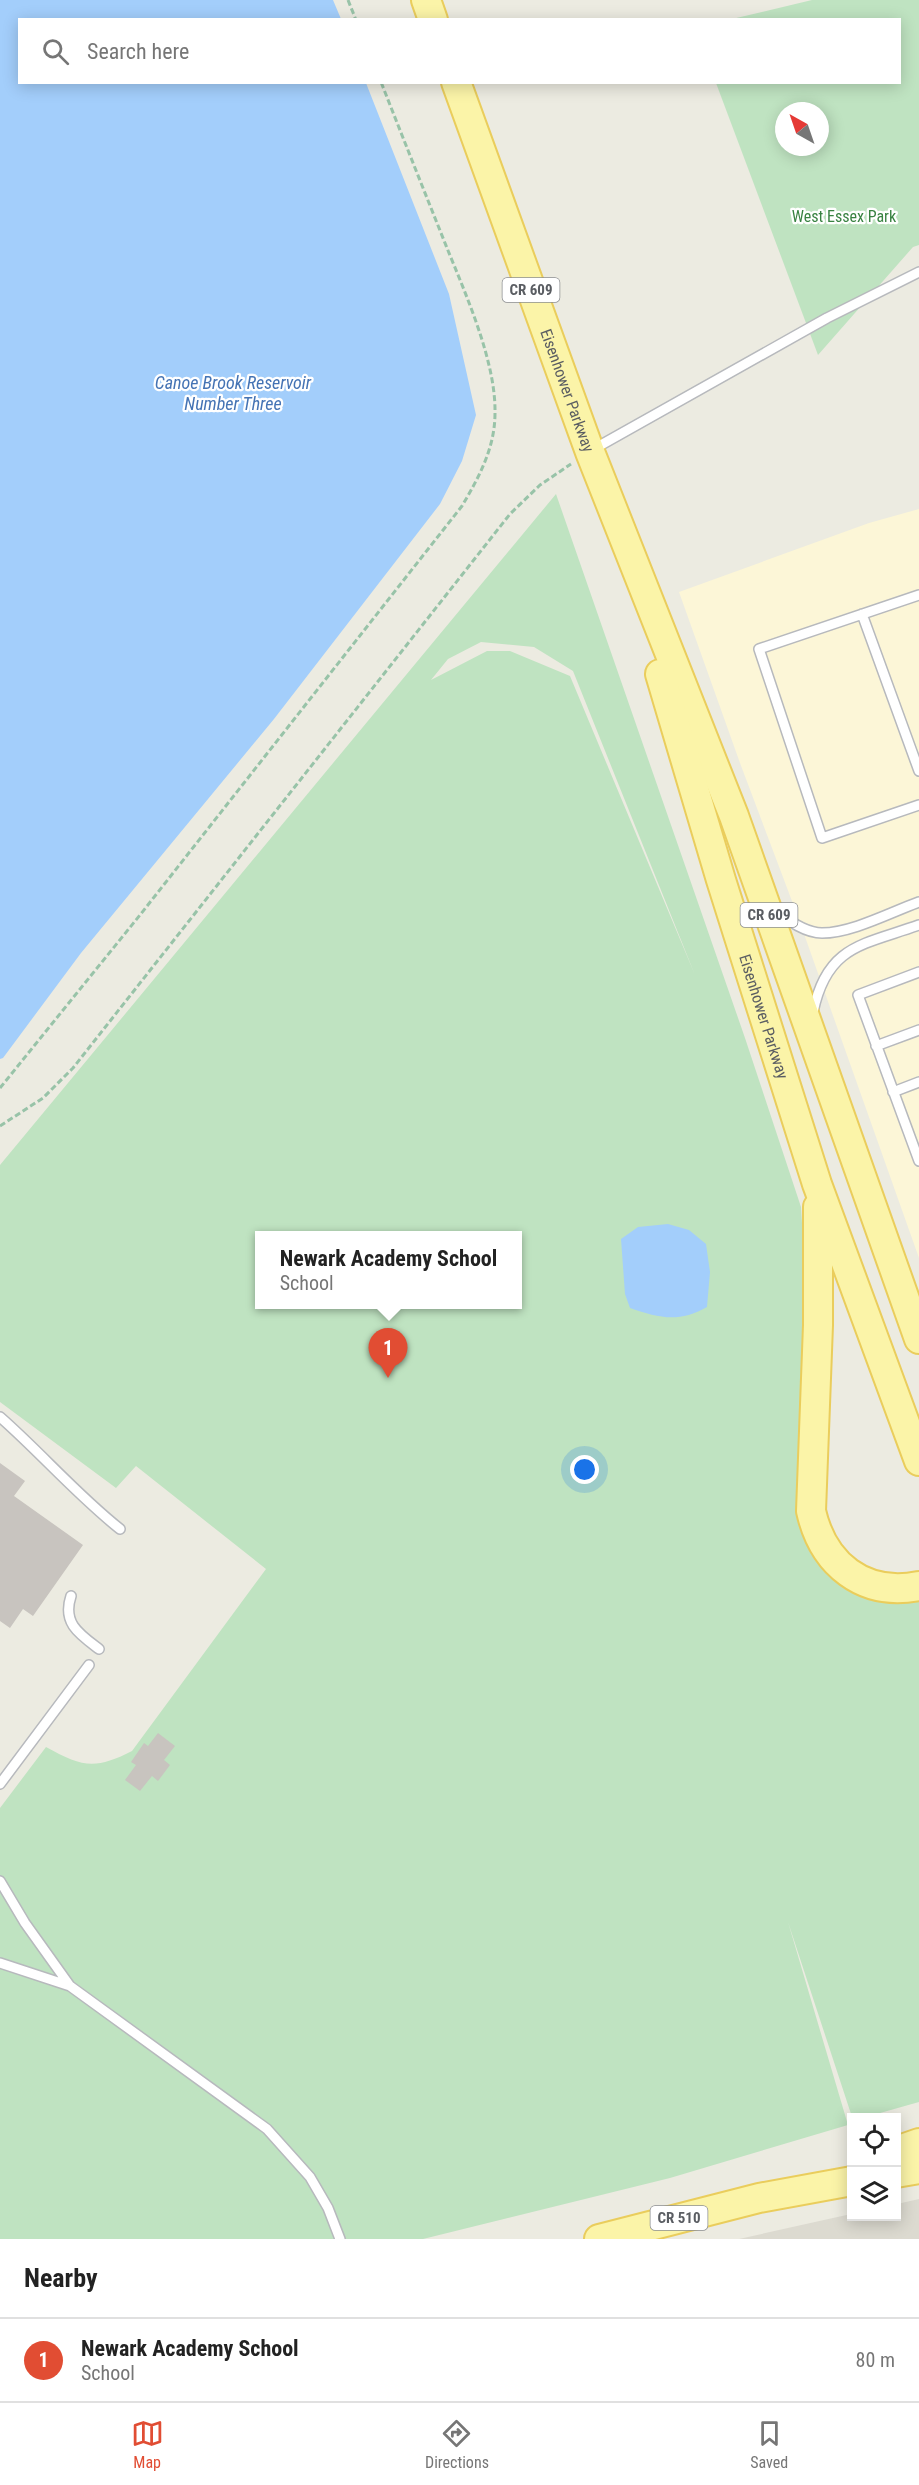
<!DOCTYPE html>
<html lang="en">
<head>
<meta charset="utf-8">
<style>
  body { margin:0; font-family:"Roboto Condensed",sans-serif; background:#f6f6f6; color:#222 }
  .controls { position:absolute; right:18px; bottom:18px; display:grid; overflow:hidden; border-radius:0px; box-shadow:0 3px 15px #0003 }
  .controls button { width:54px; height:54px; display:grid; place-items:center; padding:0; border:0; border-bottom:2px solid #e0e0e0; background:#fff; color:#222; font:30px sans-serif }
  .compass { position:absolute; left:775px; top:102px; width:54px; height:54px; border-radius:50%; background:#fff; box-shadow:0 3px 15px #0003; rotate:320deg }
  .you { position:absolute; left:585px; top:1470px; width:21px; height:21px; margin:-15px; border:4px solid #fff; border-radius:50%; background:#1a73e8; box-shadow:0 0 0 9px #1a73e833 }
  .badge { display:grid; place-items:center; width:39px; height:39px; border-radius:50%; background:#e14d33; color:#fff; font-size:20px; font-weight:700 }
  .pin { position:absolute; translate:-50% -50px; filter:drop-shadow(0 2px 3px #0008) }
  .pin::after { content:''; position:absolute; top:32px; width:21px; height:18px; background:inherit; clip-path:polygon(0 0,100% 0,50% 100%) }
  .popup { position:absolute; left:255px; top:1231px; width:267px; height:78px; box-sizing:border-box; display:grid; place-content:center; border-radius:0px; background:#fff; filter:drop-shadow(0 2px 4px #0005); font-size:20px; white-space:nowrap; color:#767676 }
  .popup b { font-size:22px; color:#222 }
  .popup::after { content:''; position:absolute; left:50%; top:100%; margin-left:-12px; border:12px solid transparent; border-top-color:#fff }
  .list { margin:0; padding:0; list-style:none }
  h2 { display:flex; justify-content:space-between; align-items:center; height:78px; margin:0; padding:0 24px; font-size:26px }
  h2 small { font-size:20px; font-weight:400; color:#767676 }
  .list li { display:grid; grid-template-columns:39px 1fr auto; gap:18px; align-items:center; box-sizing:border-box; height:84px; padding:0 24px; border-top:2px solid #e0e0e0 }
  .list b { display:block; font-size:22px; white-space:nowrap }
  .list p { margin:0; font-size:20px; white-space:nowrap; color:#767676 }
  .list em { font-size:20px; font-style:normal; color:#767676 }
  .icon { flex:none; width:33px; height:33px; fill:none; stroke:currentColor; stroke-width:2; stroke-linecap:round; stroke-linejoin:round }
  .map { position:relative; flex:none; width:919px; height:2239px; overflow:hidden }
  .search { position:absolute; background:#fff; box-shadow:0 3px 15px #0003; left:18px; right:18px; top:18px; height:66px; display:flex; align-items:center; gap:15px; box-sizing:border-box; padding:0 21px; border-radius:0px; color:#767676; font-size:22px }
  .sheet { height:162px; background:#fff }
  nav { display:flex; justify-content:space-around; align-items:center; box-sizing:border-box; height:84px; border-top:2px solid #e0e0e0; background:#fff; font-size:16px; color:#767676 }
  nav a { display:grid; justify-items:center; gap:3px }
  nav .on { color:#e14d33 }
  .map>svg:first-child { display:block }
</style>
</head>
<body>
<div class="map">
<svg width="919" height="2239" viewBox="0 0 919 2239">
  <rect width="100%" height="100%" fill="#ecebe1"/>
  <path fill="#fcf6d7" d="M919 509V1258L798 917 740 763 679 592 869 523Z"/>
  <path fill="#dcdad0" d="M919 2199V2239H739L851 2214 852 2216H896L897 2204Z"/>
  <path fill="#bfe3c1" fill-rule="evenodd" d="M812 0H919V245L913 247 818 355 716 83 900 82V20L732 19ZM784 111H820V147H784Z
    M556 494 745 1038 801 1207 806 1287 797 1508 841 1584 919 1593V2102L866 2117H852L788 1922 848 2125 670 2178 423 2239H0V1808L46 1747C82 1767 95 1770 132 1751L266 1569 136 1466 116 1488 0 1402V1165ZM481 642 534 647 573 671 695 975 570 676 510 651H487L431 680 448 659ZM259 1236H517V1304H259Z"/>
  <path fill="#a3cefb" d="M0 0H333L341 19 20 20V82L366 83 449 294 476 415 462 461 440 504 274 719 81 953 3 1058 0 1059Z
    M668 1224 689 1230 706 1244 710 1272 707 1307C679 1323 659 1318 630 1308L625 1294 621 1239 638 1227Z"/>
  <path fill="#c8c4bf" d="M0 1463 25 1481 14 1496 83 1545 33 1616 23 1609 10 1628 0 1621Z
    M158 1733 175 1746 164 1760 170 1765 158 1781 152 1776 140 1791 125 1780 136 1765 131 1762 144 1743 148 1746Z"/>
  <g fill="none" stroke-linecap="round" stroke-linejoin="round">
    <g stroke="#b7b9bd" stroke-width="12">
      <path id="service" d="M592 450 827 318 919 272
        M919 595 759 649 822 838 919 805
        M862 614 919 771
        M777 912C789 921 806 933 822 933 852 933 891 912 919 902
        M919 972 858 995 919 1161
        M813 1012C827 945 863 945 919 925
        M876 1046 919 1030
        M893 1092 919 1082
        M0 1417C41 1453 77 1495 120 1529
        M71 1596C62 1623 79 1634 99 1649
        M0 1784 89 1665
        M0 1881 25 1923 70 1986
        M0 1963 70 1986 267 2129 310 2177 328 2208 340 2239"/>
    </g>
    <g stroke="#eacd5c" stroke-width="32">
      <g id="primary">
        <path d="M426 0 433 20"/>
        <path id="s1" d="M456 82 590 452 734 816 919 1339"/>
        <path id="s2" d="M660 674 721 880 817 1184 919 1461"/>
        <path d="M818 1207V1325L811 1511C823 1564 863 1597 919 1586"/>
        <path d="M896 2151 919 2143"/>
        <path d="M896 2173 919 2169"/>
        <path d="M599 2239 759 2198 852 2181"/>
      </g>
    </g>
    <path stroke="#98c3a8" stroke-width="3" stroke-dasharray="6 3" stroke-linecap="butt" d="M348 0 356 20
      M0 1088 140 915 462 506C479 477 495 448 495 413 496 362 466 295 447 248 425 193 403 138 381 82
      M0 1126 43 1098 73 1068 510 514 540 485 571 464"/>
    <use href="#service" stroke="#fff" stroke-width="9"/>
    <use href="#primary" stroke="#fbf4a8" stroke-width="28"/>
  </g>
  <g text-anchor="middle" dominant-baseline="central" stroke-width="4.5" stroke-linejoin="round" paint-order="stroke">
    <g fill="#fff" stroke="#8c8e91" stroke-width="1.5">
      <rect x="502.5" y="278" width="57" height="24" rx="4.5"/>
      <rect x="740.5" y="903" width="57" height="24" rx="4.5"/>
      <rect x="650.5" y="2206" width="57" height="24" rx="4.5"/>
    </g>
    <g font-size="15" font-weight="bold" fill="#5a5d62">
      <text x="531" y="290">CR 609</text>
      <text x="769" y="915">CR 609</text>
      <text x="679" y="2218">CR 510</text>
    </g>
    <g font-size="16" fill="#388241" stroke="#fff">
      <text x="844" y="216">West Essex Park</text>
    </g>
    <g font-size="16" fill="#5a5d62" stroke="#fff">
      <text stroke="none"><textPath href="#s1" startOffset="328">Eisenhower Parkway</textPath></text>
      <text stroke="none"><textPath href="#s2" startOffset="358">Eisenhower Parkway</textPath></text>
    </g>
    <g font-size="18" font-style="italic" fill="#4473b4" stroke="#fff">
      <text x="233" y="382">Canoe Brook Reservoir<tspan x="233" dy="21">Number Three</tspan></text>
    </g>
  </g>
</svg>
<div class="controls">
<button><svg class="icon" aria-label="locate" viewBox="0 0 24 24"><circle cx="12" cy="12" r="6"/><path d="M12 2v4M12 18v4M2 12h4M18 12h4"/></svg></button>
<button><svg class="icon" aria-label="layers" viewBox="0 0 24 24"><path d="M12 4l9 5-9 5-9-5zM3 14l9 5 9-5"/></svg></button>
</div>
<svg class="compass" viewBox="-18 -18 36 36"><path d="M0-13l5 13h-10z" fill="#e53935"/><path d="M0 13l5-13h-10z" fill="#767676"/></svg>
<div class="you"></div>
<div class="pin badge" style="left:388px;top:1378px">1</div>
<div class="popup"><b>Newark Academy School</b>School</div>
<div class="search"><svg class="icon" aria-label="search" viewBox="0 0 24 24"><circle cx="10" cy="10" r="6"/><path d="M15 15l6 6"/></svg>Search here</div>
</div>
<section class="sheet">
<h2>Nearby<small></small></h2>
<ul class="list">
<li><span class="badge">1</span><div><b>Newark Academy School</b><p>School</p></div><em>80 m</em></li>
</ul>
</section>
<nav>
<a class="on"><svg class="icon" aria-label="map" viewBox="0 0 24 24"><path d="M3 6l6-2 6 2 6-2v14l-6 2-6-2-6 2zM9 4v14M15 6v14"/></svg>Map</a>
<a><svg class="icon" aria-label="directions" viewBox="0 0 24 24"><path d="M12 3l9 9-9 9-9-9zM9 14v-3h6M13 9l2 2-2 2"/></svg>Directions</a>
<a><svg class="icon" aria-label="saved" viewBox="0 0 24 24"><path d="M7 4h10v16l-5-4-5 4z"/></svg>Saved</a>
</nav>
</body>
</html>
